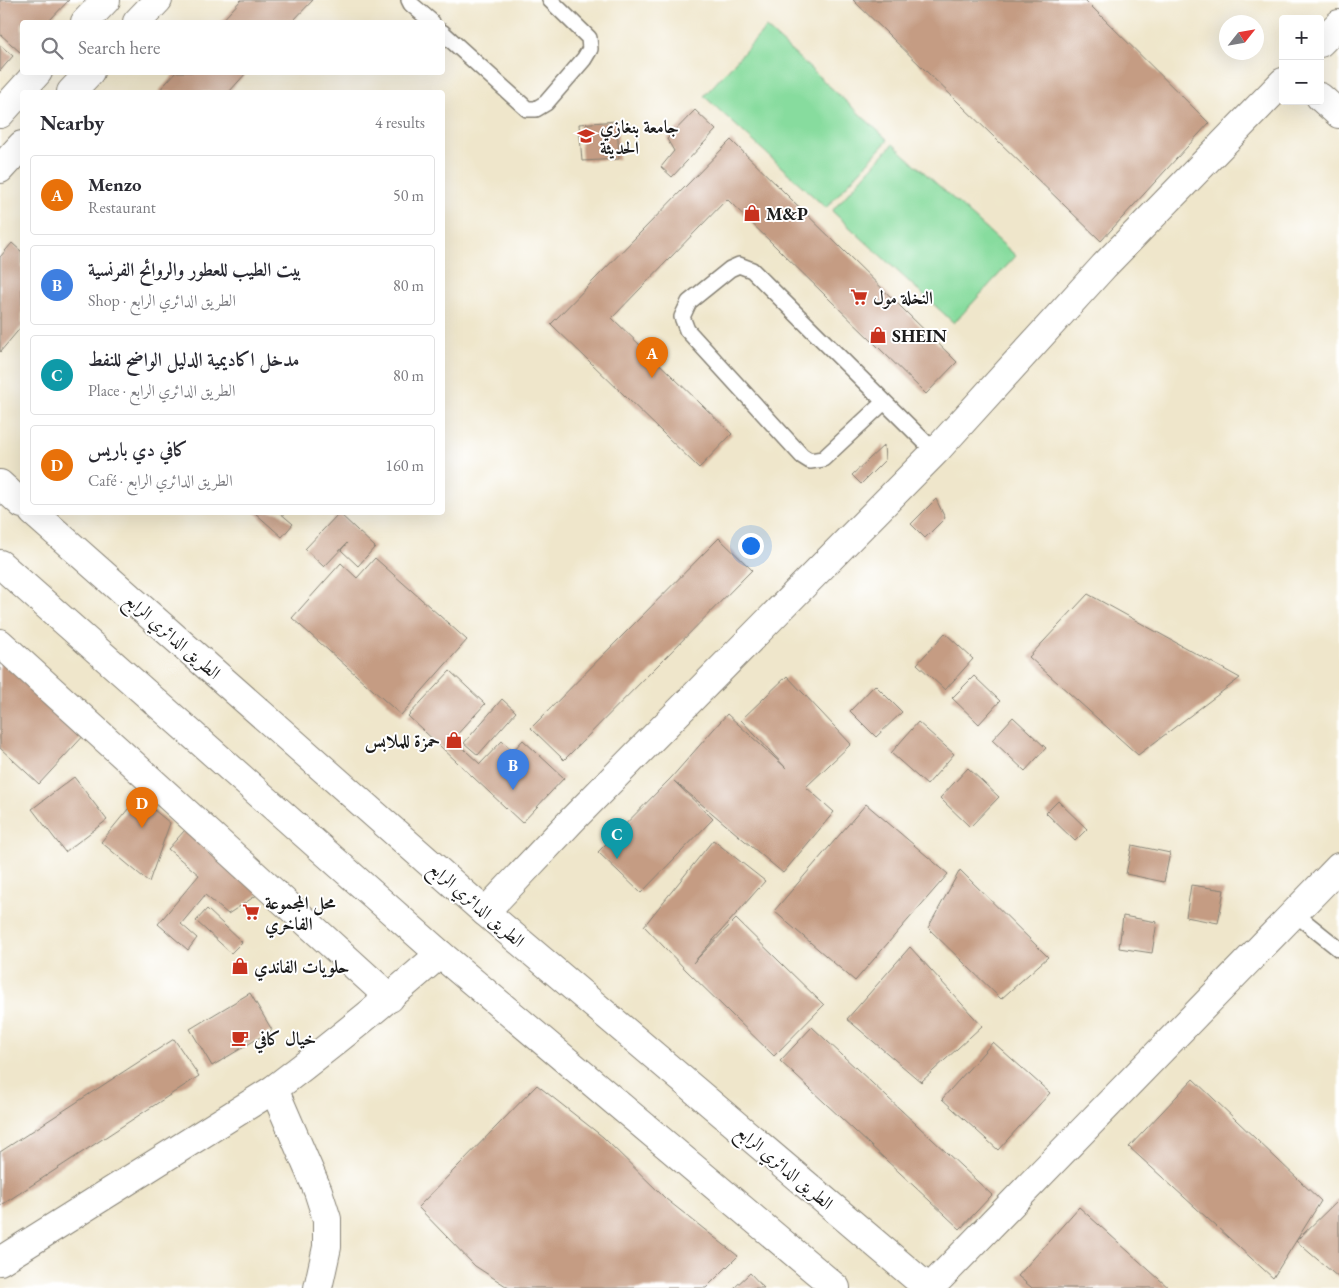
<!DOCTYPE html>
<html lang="en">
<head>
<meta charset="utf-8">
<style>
  body { margin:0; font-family:"EB Garamond",Amiri,serif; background:#f7f7f7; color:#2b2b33 }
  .controls { position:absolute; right:15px; top:15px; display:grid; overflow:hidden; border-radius:5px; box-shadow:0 5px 20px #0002 }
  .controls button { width:45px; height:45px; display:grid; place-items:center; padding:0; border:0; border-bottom:1px solid #e1e1e2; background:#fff; color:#2b2b33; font:25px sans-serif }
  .compass { position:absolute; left:1219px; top:15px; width:45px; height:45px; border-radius:50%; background:#fff; box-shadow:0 5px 20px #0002; rotate:59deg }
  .you { position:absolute; left:750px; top:545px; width:18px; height:18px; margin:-12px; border:4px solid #fff; border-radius:50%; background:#1a73e8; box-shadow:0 0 0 8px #1a73e833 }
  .badge { display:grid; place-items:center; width:32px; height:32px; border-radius:50%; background:#d93025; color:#fff; font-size:16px; font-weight:700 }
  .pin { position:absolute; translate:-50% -41px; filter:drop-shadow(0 1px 2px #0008) }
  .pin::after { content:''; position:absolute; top:26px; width:18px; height:15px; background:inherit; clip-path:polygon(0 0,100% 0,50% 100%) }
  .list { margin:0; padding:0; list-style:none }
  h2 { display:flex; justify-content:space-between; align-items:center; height:65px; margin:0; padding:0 20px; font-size:21px }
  h2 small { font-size:16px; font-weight:400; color:#7c7c81 }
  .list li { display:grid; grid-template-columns:32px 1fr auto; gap:15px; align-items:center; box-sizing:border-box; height:80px; margin:0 10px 10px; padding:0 10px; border:1px solid #e1e1e2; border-radius:5px }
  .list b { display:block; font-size:19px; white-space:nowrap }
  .list p { margin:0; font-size:16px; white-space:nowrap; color:#7c7c81 }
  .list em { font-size:16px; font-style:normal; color:#7c7c81 }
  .icon { flex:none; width:28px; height:28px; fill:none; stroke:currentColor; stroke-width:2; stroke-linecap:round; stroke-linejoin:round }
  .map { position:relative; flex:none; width:1339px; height:1288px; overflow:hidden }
  .search { position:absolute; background:#fff; box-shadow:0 5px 20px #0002; left:20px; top:20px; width:425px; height:55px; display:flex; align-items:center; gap:12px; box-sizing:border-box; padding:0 18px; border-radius:5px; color:#7c7c81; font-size:19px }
  .panel { position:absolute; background:#fff; box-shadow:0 5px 20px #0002; left:20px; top:90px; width:425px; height:425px; border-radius:5px }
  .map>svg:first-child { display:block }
</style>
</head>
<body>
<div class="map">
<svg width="1339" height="1288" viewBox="0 0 1339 1288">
  <rect width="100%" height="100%" fill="#fff"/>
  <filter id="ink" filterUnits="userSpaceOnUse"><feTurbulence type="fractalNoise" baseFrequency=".02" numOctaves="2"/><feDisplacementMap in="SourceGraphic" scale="10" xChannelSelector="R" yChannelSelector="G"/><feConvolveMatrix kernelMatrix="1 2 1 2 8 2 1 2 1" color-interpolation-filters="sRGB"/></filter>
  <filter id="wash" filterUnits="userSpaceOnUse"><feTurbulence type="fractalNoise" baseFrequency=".0096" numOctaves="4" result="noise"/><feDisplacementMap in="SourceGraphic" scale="20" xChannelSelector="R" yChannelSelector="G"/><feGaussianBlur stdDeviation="1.12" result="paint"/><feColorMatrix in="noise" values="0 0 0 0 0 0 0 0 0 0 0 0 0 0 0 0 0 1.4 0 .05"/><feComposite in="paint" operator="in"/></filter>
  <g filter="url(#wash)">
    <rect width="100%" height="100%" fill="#efe6cb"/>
    <path fill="#87dc9e" stroke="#527c5d" d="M766 28 888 140 826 208 704 96Z
      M893 144 1016 256 954 323 832 211Z"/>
    <g id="blocks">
      <path fill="#c59c83" d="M0 0H69L48 22H22V51L21 53 0 34Z
        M241 0H313L292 22H221Z
        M853 0H1085L1209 123 1101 241Z
        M0 45 13 56 0 71Z
        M176 72H247L229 92H158Z
        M695 110 716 130 672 177 661 167 674 151 667 139Z
        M617 121 619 159 582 161 579 124Z
        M731 140 957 362 926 394 727 199 612 318 732 434 699 468 551 324Z
        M12 243 22 252V326L0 352V257Z
        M884 445 885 460 861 484 852 475Z
        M936 499 945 518 925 538 911 524Z
        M254 512H279L293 524 282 537Z
        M339 513 375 547 358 566 341 550 347 543 324 567 305 549Z
        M719 538 752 570 564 760 531 728Z
        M375 558 467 640 401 715 292 618 341 563 357 578Z
        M1088 594 1240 678 1138 755 1029 657Z
        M945 633 973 659 945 690 917 664Z
        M0 650 87 732 39 784 0 748Z
        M450 671 485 704 453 739 480 764 502 741 513 751 523 740 564 778 522 823 408 716Z
        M787 676 851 744 806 787 834 812 783 873 674 781 713 819 641 893 598 852 671 778 727 714 786 768 741 720Z
        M974 676 1000 701 979 724 952 698Z
        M875 685 902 712 876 737 850 711Z
        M502 699 516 712 478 755 464 743Z
        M1013 717 1046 748 1025 771 992 740Z
        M918 722 954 754 927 785 891 753Z
        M968 768 999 797 970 827 940 798Z
        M74 777 107 820 65 852 32 809Z
        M138 797 170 823 149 882 101 842Z
        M1058 801 1087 829 1075 841 1046 813Z
        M866 804 948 874 855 981 774 911Z
        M185 830 260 893 228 914 205 895 181 924 197 938 188 950 158 924 199 875 168 849Z
        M713 840 765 881 693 963 736 919 824 1005 774 1056 686 970 644 926Z
        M1132 845 1170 853 1164 882 1126 874Z
        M960 870 1048 957 1001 999 928 928Z
        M1191 885 1224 890 1218 923 1186 917Z
        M207 909 242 942 231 953 196 921Z
        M1123 916 1157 922 1152 953 1119 948Z
        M910 947 982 1026 921 1082 847 1019Z
        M250 993 272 1030 212 1066 190 1029Z
        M812 1027 992 1195 960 1229 780 1061Z
        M174 1039 199 1076 0 1206V1152Z
        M993 1042 1050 1093 998 1150 942 1099Z
        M1193 1079 1321 1201 1273 1278 1129 1147Z
        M537 1085 603 1137 666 1199 738 1256 706 1288H509L475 1266 418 1207Z
        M1339 1199V1278L1296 1241Z
        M1079 1207 1169 1288H1032L1018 1276Z
        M750 1273 764 1288H734Z"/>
    </g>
  </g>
  <g filter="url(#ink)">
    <use href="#blocks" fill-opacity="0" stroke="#868174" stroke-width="1"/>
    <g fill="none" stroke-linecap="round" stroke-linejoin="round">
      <g stroke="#868174" stroke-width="18">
        <path id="service" d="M409 0 411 4 432 22
          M442 32 527 109H536L546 103 584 59 590 49 589 38 550 0
          M884 402 823 459 810 461 802 456 687 330 682 317 689 302 730 269 739 265 752 270 935 452
          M1294 913 1339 949"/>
      </g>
      <g stroke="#868174" stroke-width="30">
        <path id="minor" d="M1320 43 1339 24
          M1320 97 1339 114
          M0 643 390 998
          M485 912 573 819 935 452 1104 266 1283 82
          M274 1089 318 1191 327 1219V1247L318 1288
          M930 1288 1339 867"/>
      </g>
      <g stroke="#868174" stroke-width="30">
        <path id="tertiary" d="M0 1261 274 1089C331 1046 386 1001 440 954"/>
      </g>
      <g stroke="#868174" stroke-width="30">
        <path id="secondary" d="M85 22 106 0
          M137 22 158 0
          M71 92 90 72
          M0 114 38 72
          M0 169 22 145"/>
      </g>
      <g stroke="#868174" stroke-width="30">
        <path id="primary" d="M0 484 22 504
          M33 512 485 912 928 1288
          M0 564 440 954 836 1288"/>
      </g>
      <use href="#service" stroke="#fff" stroke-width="15"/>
      <use href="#minor" stroke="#fff" stroke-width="28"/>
      <use href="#tertiary" stroke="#fff" stroke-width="28"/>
      <use href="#secondary" stroke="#fff" stroke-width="28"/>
      <use href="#primary" stroke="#fff" stroke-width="28"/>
    </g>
  </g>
  <defs>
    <g id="university-bare" transform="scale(1.35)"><path d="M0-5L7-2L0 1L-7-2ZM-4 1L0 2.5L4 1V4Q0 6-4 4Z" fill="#c8321e" stroke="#fff" stroke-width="2.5" paint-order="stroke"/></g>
    <g id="shop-bare" transform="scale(1.35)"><path d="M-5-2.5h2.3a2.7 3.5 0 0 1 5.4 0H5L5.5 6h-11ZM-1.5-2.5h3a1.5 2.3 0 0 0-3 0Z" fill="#c8321e" stroke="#fff" stroke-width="2.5" paint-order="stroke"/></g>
    <g id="supermarket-bare" transform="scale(1.35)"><path d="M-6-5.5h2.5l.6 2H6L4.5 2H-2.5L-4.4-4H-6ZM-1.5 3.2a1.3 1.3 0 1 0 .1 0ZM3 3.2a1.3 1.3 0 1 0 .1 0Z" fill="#c8321e" stroke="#fff" stroke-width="2.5" paint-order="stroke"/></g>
    <g id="cafe-bare" transform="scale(1.35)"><path d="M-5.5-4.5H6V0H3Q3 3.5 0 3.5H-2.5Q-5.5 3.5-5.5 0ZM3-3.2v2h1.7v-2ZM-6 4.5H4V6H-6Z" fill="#c8321e" stroke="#fff" stroke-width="2.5" paint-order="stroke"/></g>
  </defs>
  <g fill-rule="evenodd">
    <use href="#university-bare" x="586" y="136"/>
    <use href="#shop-bare" x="752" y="213"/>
    <use href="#supermarket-bare" x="859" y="297"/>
    <use href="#shop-bare" x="878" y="335"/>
    <use href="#shop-bare" x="454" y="740"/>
    <use href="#supermarket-bare" x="251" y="912"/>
    <use href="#shop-bare" x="240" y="966"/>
    <use href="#cafe-bare" x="240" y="1038"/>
  </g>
  <g text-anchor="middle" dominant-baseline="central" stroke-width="4" stroke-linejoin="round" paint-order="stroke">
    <g font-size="18" font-weight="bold" fill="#1c1c1c" stroke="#fff" text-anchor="start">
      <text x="600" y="126">جامعة بنغازي<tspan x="600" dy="21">الحديثة</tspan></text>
      <text x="766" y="213">M&amp;P</text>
      <text x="873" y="297">النخلة مول</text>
      <text x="892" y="335">SHEIN</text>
      <text x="440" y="740" text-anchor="end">حمزة للملابس</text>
      <text x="265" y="902">محل المجموعة<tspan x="265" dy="21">الفاخري</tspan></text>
      <text x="254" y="966">حلويات الفاندي</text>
      <text x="254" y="1038">خيال كافي</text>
    </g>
    <g font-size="18" fill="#1c1c1c" stroke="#fff">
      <text transform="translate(173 636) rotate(41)">الطريق الدائري الرابع</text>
      <text transform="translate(477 904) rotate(41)">الطريق الدائري الرابع</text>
      <text transform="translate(785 1167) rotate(40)">الطريق الدائري الرابع</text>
    </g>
  </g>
</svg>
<div class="controls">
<button>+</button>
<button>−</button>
</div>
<svg class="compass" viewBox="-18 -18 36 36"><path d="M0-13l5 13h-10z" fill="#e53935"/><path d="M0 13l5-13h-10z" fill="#7c7c81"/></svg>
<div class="you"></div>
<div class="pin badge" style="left:652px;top:378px;background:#e8710a">A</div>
<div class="pin badge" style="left:513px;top:790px;background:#3f7fe0">B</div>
<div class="pin badge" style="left:617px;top:859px;background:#0f9aa8">C</div>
<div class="pin badge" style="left:142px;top:828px;background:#e8710a">D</div>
<div class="search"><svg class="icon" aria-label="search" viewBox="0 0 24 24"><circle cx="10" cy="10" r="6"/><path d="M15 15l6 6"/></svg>Search here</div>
<section class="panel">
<h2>Nearby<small>4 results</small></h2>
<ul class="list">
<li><span class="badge" style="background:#e8710a">A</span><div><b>Menzo</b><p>Restaurant</p></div><em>50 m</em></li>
<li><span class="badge" style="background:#3f7fe0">B</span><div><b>بيت الطيب للعطور والروائح الفرنسية</b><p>Shop · الطريق الدائري الرابع</p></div><em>80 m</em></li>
<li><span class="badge" style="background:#0f9aa8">C</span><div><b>مدخل اكاديمية الدليل الواضح للنفط</b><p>Place · الطريق الدائري الرابع</p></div><em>80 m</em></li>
<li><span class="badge" style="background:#e8710a">D</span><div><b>كافي دي باريس</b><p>Café · الطريق الدائري الرابع</p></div><em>160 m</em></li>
</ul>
</section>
</div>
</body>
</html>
